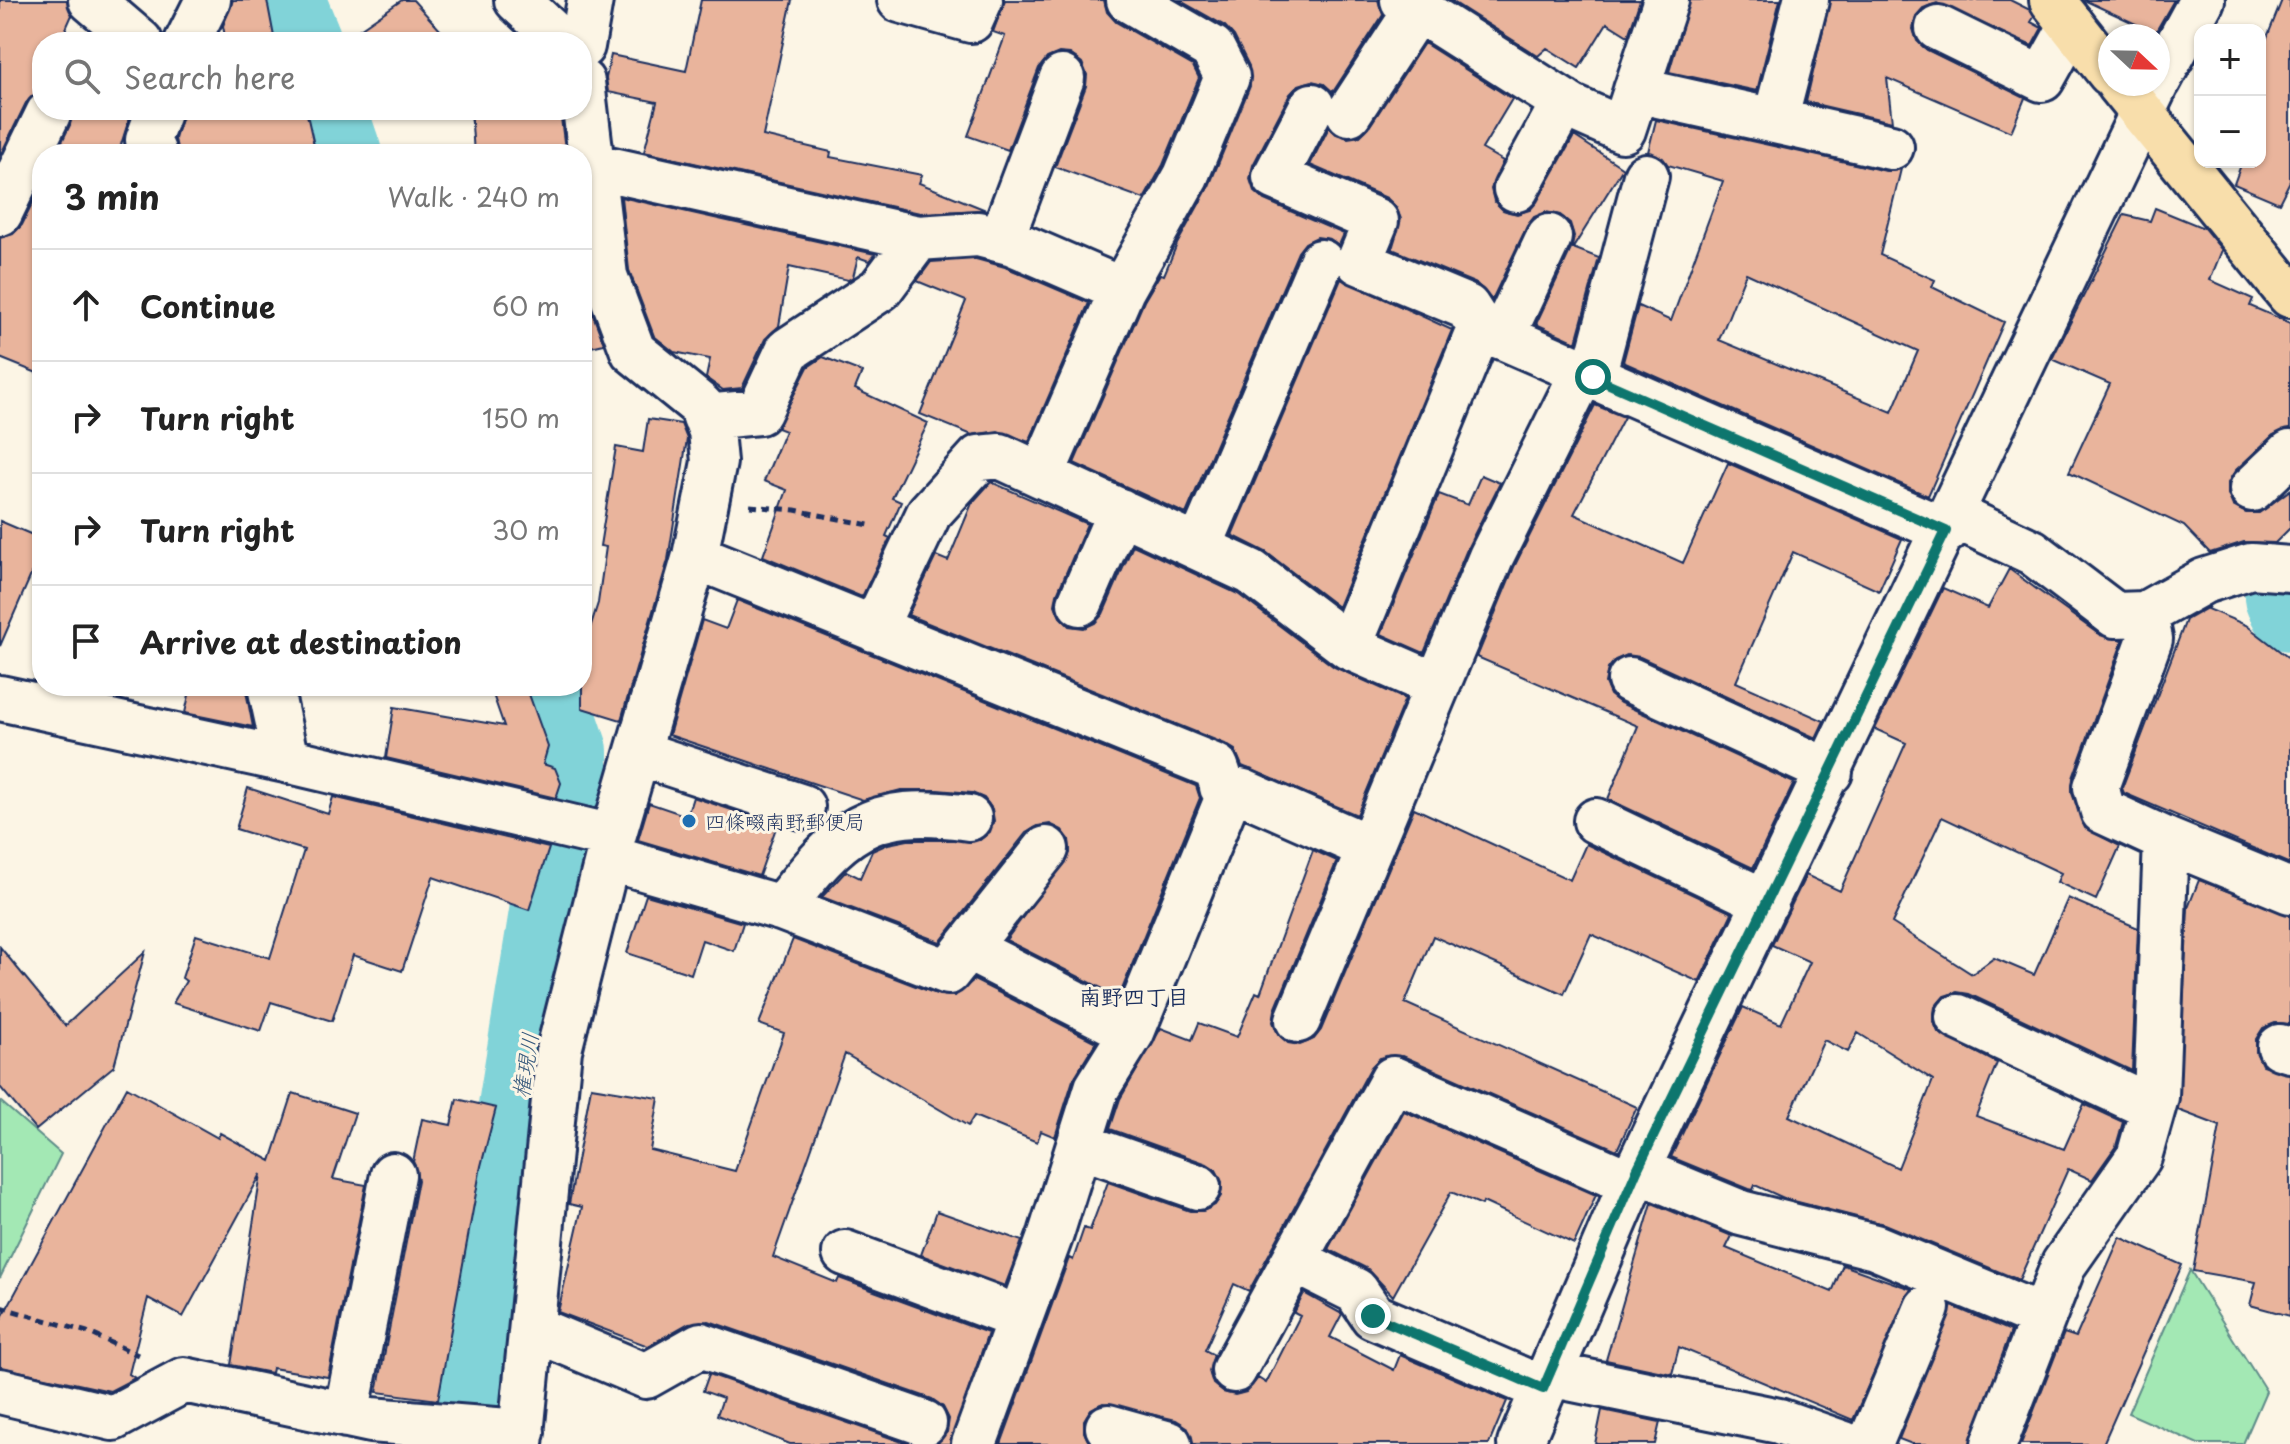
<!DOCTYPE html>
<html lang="en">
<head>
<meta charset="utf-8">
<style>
  body { margin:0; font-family:"Playpen Sans","Klee One",sans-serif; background:#f6f6f6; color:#222 }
  .controls { position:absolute; right:24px; top:24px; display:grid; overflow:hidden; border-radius:16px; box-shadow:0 2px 6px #0004 }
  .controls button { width:72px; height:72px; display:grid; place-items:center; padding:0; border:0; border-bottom:2px solid #e0e0e0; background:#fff; color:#222; font:40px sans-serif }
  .compass { position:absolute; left:2098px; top:24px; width:72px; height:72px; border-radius:50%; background:#fff; box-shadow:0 2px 6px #0004; rotate:112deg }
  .stop { position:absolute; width:24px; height:24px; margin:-18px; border:6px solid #0f766e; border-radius:50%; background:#fff }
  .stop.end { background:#0f766e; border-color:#fff; box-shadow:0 2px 8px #0008 }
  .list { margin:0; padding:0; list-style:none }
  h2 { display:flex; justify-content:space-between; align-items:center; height:104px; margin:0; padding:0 32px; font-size:34px }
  h2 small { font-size:26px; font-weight:400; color:#767676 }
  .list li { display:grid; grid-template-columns:52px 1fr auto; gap:24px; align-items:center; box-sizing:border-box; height:112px; padding:0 32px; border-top:2px solid #e0e0e0 }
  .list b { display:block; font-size:30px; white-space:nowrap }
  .list em { font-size:26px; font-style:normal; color:#767676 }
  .icon { flex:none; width:44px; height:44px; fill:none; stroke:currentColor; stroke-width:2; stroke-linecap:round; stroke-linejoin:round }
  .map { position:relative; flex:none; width:2290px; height:1444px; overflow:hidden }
  .search { position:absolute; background:#fff; box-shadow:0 2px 6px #0004; left:32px; top:32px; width:560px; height:88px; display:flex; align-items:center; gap:20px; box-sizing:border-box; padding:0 28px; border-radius:32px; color:#767676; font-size:30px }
  .panel { position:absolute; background:#fff; box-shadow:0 2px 6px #0004; left:32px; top:144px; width:560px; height:552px; border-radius:32px }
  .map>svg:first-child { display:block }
</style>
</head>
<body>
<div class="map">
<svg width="2290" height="1444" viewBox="0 0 2290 1444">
  <rect width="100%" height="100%" fill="#fcf5e5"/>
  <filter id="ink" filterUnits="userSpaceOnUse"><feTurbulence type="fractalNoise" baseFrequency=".0125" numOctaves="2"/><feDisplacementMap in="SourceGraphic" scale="16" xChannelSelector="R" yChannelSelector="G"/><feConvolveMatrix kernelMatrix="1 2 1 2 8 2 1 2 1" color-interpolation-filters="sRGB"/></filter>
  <g filter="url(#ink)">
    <path fill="#a3e8b4" stroke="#5f8c89" stroke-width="2" d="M0 1101 61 1154 0 1278Z
      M2190 1270 2266 1391 2243 1444H2198L2128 1413Z"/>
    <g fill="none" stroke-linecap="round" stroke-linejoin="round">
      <path stroke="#81d3d8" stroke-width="78" d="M286 0 303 42
        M328 110 343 154
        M2283 598 2290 612
        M452 1444 487 1293 569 782V751L547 686"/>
    </g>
    <path fill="#e9b49c" stroke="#1b2f5e" stroke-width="2" fill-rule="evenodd" d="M0 0H67L72 15 60 42H42V90L26 103 0 156Z
      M233 0H267L275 42H226L223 26Z
      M402 0H413L451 42H341Z
      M701 0H792L763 136 831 152 830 157 922 175 919 183 986 210 920 213 644 152 657 102 608 92 606 78 611 55 686 71Z
      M1005 0H1104L1107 12 1116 22 1193 66 1199 78 1163 165 1144 199 1055 167 1086 86 1087 75 1082 63 1070 54 1059 53 1047 58 1039 68 1008 150 968 136 1005 36 993 32Z
      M1179 0H1378L1383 15 1333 92 1324 84 1312 81 1299 85 1290 94 1253 165 1250 179 1254 191 1264 200 1344 234 1339 245 1330 239 1317 237 1305 243 1298 252 1186 514 1074 463 1144 301 1160 274 1164 275 1177 244 1209 186 1250 86 1249 66 1234 36 1225 26Z
      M1450 0H1640L1628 36 1607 23 1579 68 1547 48 1538 56Z
      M1690 0H1780L1757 91 1669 72Z
      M1830 0H2010L2030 10 2034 17 2031 22 2042 28 2032 46 1937 3 1923 8 1916 16 1913 29 1917 41 1927 50 2025 98 2011 132 1887 78 1892 122 1806 102Z
      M2084 0H2174L2155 33Z
      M2282 0H2290V181L2279 203 2234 184 2242 162H2260V55Z
      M1424 43 1512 99 1482 149 1503 161 1491 189 1494 201 1503 210 1517 214 1530 210 1537 202 1574 136 1623 168 1573 248 1599 258 1576 342 1536 324 1572 247 1574 236 1570 223 1560 215 1546 212 1534 217 1527 226 1492 300 1477 284 1392 249 1401 219 1396 207 1387 198 1310 165 1329 127 1336 134 1348 138 1360 136 1369 127Z
      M72 110H132L118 154H56L70 125Z
      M183 110H306L316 154H178L175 139Z
      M471 110H560L565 149 474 154Z
      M1656 120 1886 171 1901 169 1880 255 1935 280 1932 287 2004 322 1928 496 1623 362 1638 306 1671 321 1723 181 1668 165 1663 158 1648 152ZM1746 273 1918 351 1892 412 1719 340Z
      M42 184V375L0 358V238L13 234 22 225Z
      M621 197 875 254 869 261 858 257 853 277 848 280 789 267 779 326 765 339 742 388 723 390 706 378 710 359 674 352 654 336 629 270Z
      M2155 208 2204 228 2222 250 2210 280 2253 299 2250 306 2290 323V429L2273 435 2235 471 2228 483V494L2233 506 2246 513H2259L2290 490V528L2275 543 2244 542 2210 553 2184 526 2069 472 2110 384 2052 359 2124 215 2150 221Z
      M976 259 1005 267 1089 303 1029 442 998 431 972 435 920 414 966 301 917 281 931 262Z
      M1341 279 1452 330 1338 607 1266 552 1232 535Z
      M582 286 604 344 582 349Z
      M823 357 862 372 855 389 928 423 892 498 901 502 886 536 890 538 862 597 763 556 787 490 764 481 785 431 777 428 808 367Z
      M1595 405 1624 417 1574 514 1683 563 1728 463 1902 539 1879 591 1793 552 1736 682 1824 721 1816 738 1640 657 1627 655 1615 660 1608 669 1605 683 1610 695 1620 703 1794 783 1753 868 1608 799 1638 726 1477 657 1514 567Z
      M648 419 681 424 687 439 668 560 621 720 582 708V653L598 603 606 547 600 546 616 447 643 452Z
      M1481 475 1500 483 1468 547 1424 653 1381 634 1439 494 1468 505Z
      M991 482 1087 524 1057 594 1055 605 1060 617 1069 626 1084 628 1095 623 1103 614 1133 545 1238 594 1334 667 1405 699 1357 815 1242 766 1235 750 1225 744 908 615 936 556 948 561 972 503Z
      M0 521 42 539V550L0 646Z
      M2009 569 2100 635 2123 640 2073 778 2072 793 2085 828 2120 846 2096 900 2057 882 2061 873 1942 817 1892 923 1972 974 1994 958 2034 975 2068 898 2138 928 2132 1071 1969 994 1957 992 1944 996 1935 1007 1933 1020 1938 1032 1997 1063 1976 1116 2064 1149 2084 1104 2123 1122 2116 1146 2092 1180 2068 1169 2019 1280 1884 1224 1786 1199 1755 1185 1753 1190 1749 1189 1671 1157 1743 1007 1781 1024 1810 962 1772 945 1806 875 1840 891 1906 743 1875 729 1943 588 1988 608ZM1858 1033 1933 1080 1898 1168 1789 1116 1824 1040 1848 1052Z
      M737 600 1196 786 1200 798 1119 997 1006 940 1070 853 1069 839 1062 830 1050 824 1038 826 1026 833 940 942 822 897 846 871 860 878 872 851 888 844 908 840H980L990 832 994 821 992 809 984 798 972 793 937 790H901L863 800 669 735 702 620 726 629Z
      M2209 607 2207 609 2246 625 2290 659V864L2124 793 2122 788 2186 620Z
      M191 686 246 691 253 727 185 713Z
      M490 686H526L548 747 543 764 555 768 561 783 556 798 386 758 394 707 504 726Z
      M248 788 328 814 333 797 549 848 529 910 433 877 402 971 353 955 332 1021 271 1002 261 1031 173 1003 186 981 182 978 196 935 270 958 304 850 236 829Z
      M693 797 777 825 759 876 638 840 649 803 687 816Z
      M1414 808 1570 880 1586 844 1732 913 1699 982 1591 934 1564 994 1433 936 1405 1003 1637 1107 1617 1150 1403 1056 1380 1058 1371 1067 1249 1291 1234 1284 1205 1350 1214 1355 1209 1371 1213 1384 1223 1392 1235 1395 1246 1392 1258 1378 1266 1383 1300 1316 1294 1313 1304 1293 1342 1314 1330 1337 1394 1370 1400 1355 1507 1401 1489 1444H1193L1187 1427 1176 1420 1103 1403 1091 1409 1084 1420V1432L1090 1444H1001L1069 1258 1073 1260 1084 1228 1090 1230 1108 1182 1190 1211H1203L1215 1205 1221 1196 1222 1182 1216 1170 1207 1164 1110 1129 1120 1099 1161 1028 1192 1040 1199 1023 1237 1037 1256 992 1260 994 1313 850 1337 861 1275 1010 1273 1022 1278 1034 1288 1043 1300 1045 1314 1039 1321 1030Z
      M2199 880 2290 915V1024L2275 1023 2263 1028 2256 1039V1052L2262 1065 2290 1074V1316L2250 1305 2256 1282 2193 1271 2220 1126 2178 1110 2188 908Z
      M646 895 743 923 734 951 702 940 691 974 627 953Z
      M793 939 939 995 955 996 974 980 1096 1042 1073 1080 1055 1137 1041 1131 1037 1142 974 1116 968 1126 845 1054 773 1257 837 1283 839 1278 988 1333 950 1444H936L947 1432 949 1419 943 1407 932 1399 709 1321 689 1323 648 1346 558 1312 582 1207 569 1204 591 1087 659 1098 650 1150 735 1171 784 1033 759 1024Z
      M0 947 65 1026 145 952 114 1066 36 1130 0 1087Z
      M127 1087 218 1138 220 1133 271 1161 293 1093 355 1113 333 1179 366 1185 328 1377 272 1368 271 1373 231 1365 261 1174 183 1317 148 1298 129 1374 135 1378 110 1391 0 1367V1321Z
      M457 1099 496 1108 481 1166 438 1400 377 1392 418 1180 413 1162 422 1119 451 1125Z
      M1404 1111 1596 1195 1574 1244 1483 1202 1482 1205 1451 1192 1393 1296 1368 1269 1328 1249Z
      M1652 1203 1732 1236 1726 1248 1832 1292 1843 1265 1911 1289 1853 1420 1679 1347 1672 1374 1606 1360Z
      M937 1211 1022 1241 1005 1286 921 1255Z
      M2120 1237 2182 1265 2103 1444H2021L2064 1333 2076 1337Z
      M1952 1306 2011 1331 1970 1444H1912L1899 1439Z
      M709 1374 908 1444H790L717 1415 723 1398 703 1391Z
      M1602 1410 1660 1422 1655 1444H1595Z"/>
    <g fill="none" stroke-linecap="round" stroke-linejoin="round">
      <g stroke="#1b2f5e" stroke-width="50">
        <path id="minor" d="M91 0 140 42
          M517 0 562 42
          M900 0 971 20 980 0
          M1403 0 1573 108 1623 130 1666 0
          M1938 28 2042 79 2072 25
          M187 42 208 0
          M582 46 590 0
          M2158 81 2202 0
          M1636 90 1891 147
          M1312 106 1275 177 1376 221 1359 262 1467 307 1480 327
          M1349 113 1417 9
          M1775 121 1806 0
          M154 154 148 140 159 110
          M590 165 918 238 978 234 1013 243 1122 290
          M1516 189 1564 102
          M0 213 48 114
          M1001 240 1062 78
          M1502 337 1549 237
          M1593 377 1646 176
          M705 417 759 412 788 350 880 289 918 238
          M1042 474 1122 290 1186 176 1227 77 1212 48 1129 0
          M2252 489 2290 453
          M1953 515 2032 552 2115 615 2145 614 2204 581 2251 566 2290 569
          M1199 548 1321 262
          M695 556 1216 767 1227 799 1132 1032 1097 1088 1051 1234 974 1444
          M1080 603 1120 511
          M2145 614 2150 639 2096 787 2103 811 2166 840
          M874 629 929 513 979 458 1000 456 1251 572 1349 647 1436 685
          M1349 647 1480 327 1946 531
          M1630 680 1830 772
          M270 686 286 760
          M0 698 286 760 613 837
          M638 753 802 807
          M1222 787 1243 792 1368 847
          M1596 821 1766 902
          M609 858 781 908 948 972 967 948 1132 1032
          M781 908C841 831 868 803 969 818
          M967 948 1046 849
          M1958 1017 2153 1108
          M1298 1020 1491 557 1583 372
          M2280 1047 2290 1050
          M1079 1145 1198 1187
          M1637 1170 1741 1213 1875 1247 2043 1317
          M845 1253 1020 1318
          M1294 1260 1356 1291 1373 1316 1543 1389
          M532 1328 646 1376 701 1345 924 1423
          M1234 1370 1393 1079 1631 1183
          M1549 1374 1779 1421 1844 1444
          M0 1391 113 1418 184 1380 371 1420 522 1432
          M346 1415 393 1175
          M1108 1427 1169 1444
          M520 1444 559 1050 613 837 695 556 714 462 711 431 701 406 633 351 605 276 582 82
          M1520 1444 1637 1170 2156 84
          M1870 1444 1927 1308
          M1994 1444 2064 1264 2139 1157 2156 1097 2166 840 2290 891"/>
      </g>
      <g stroke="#1b2f5e" stroke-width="50">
        <path id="highway" d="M2052 0 2110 73
          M2119 84 2290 295"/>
      </g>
      <path stroke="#1b2f5e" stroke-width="5" stroke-dasharray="8 6" stroke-linecap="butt" d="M750 506 795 510 874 526
        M0 1307 87 1332 138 1355"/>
      <use href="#minor" stroke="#fcf5e5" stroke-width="44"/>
      <use href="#highway" stroke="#f8deab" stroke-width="44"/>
    </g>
  </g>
  <g fill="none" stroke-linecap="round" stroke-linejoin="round" filter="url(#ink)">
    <path stroke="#0f766e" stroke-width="10" d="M1373 1316 1543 1389 1637 1170 1946 531 1593 377"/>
  </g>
  <circle fill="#1f6fb2" stroke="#fcf5e5" stroke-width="3" cx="689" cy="821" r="8"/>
  <g text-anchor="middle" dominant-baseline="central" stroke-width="6" stroke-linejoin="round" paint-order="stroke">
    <g font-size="20" fill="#1b2f5e" stroke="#fcf5e5" text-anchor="start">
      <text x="705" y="821">四條畷南野郵便局</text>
    </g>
    <g font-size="22" font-weight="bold" fill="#1b2f5e" stroke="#fcf5e5">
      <text x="1134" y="995">南野四丁目</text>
    </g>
    <g font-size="22" font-style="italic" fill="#34587c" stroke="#fcf5e5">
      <text transform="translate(524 1065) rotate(-81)">権現川</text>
    </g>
  </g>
</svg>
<div class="controls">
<button>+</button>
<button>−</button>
</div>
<svg class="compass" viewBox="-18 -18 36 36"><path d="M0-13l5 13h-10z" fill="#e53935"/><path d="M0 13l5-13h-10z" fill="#767676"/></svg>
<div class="stop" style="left:1593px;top:377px"></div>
<div class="stop end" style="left:1373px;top:1316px"></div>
<div class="search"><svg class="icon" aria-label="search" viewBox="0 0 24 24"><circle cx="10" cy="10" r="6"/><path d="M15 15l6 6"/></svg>Search here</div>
<section class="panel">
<h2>3 min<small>Walk · 240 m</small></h2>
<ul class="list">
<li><svg class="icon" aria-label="ahead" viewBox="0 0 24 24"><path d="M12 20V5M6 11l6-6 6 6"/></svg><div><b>Continue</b></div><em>60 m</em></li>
<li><svg class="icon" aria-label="right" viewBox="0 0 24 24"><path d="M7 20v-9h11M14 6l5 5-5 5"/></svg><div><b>Turn right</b></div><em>150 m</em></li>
<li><svg class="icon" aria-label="right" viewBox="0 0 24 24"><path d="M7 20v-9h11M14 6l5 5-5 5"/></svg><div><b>Turn right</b></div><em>30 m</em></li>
<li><svg class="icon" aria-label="arrive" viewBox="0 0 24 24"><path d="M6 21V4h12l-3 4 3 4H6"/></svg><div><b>Arrive at destination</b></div></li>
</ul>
</section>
</div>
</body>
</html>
